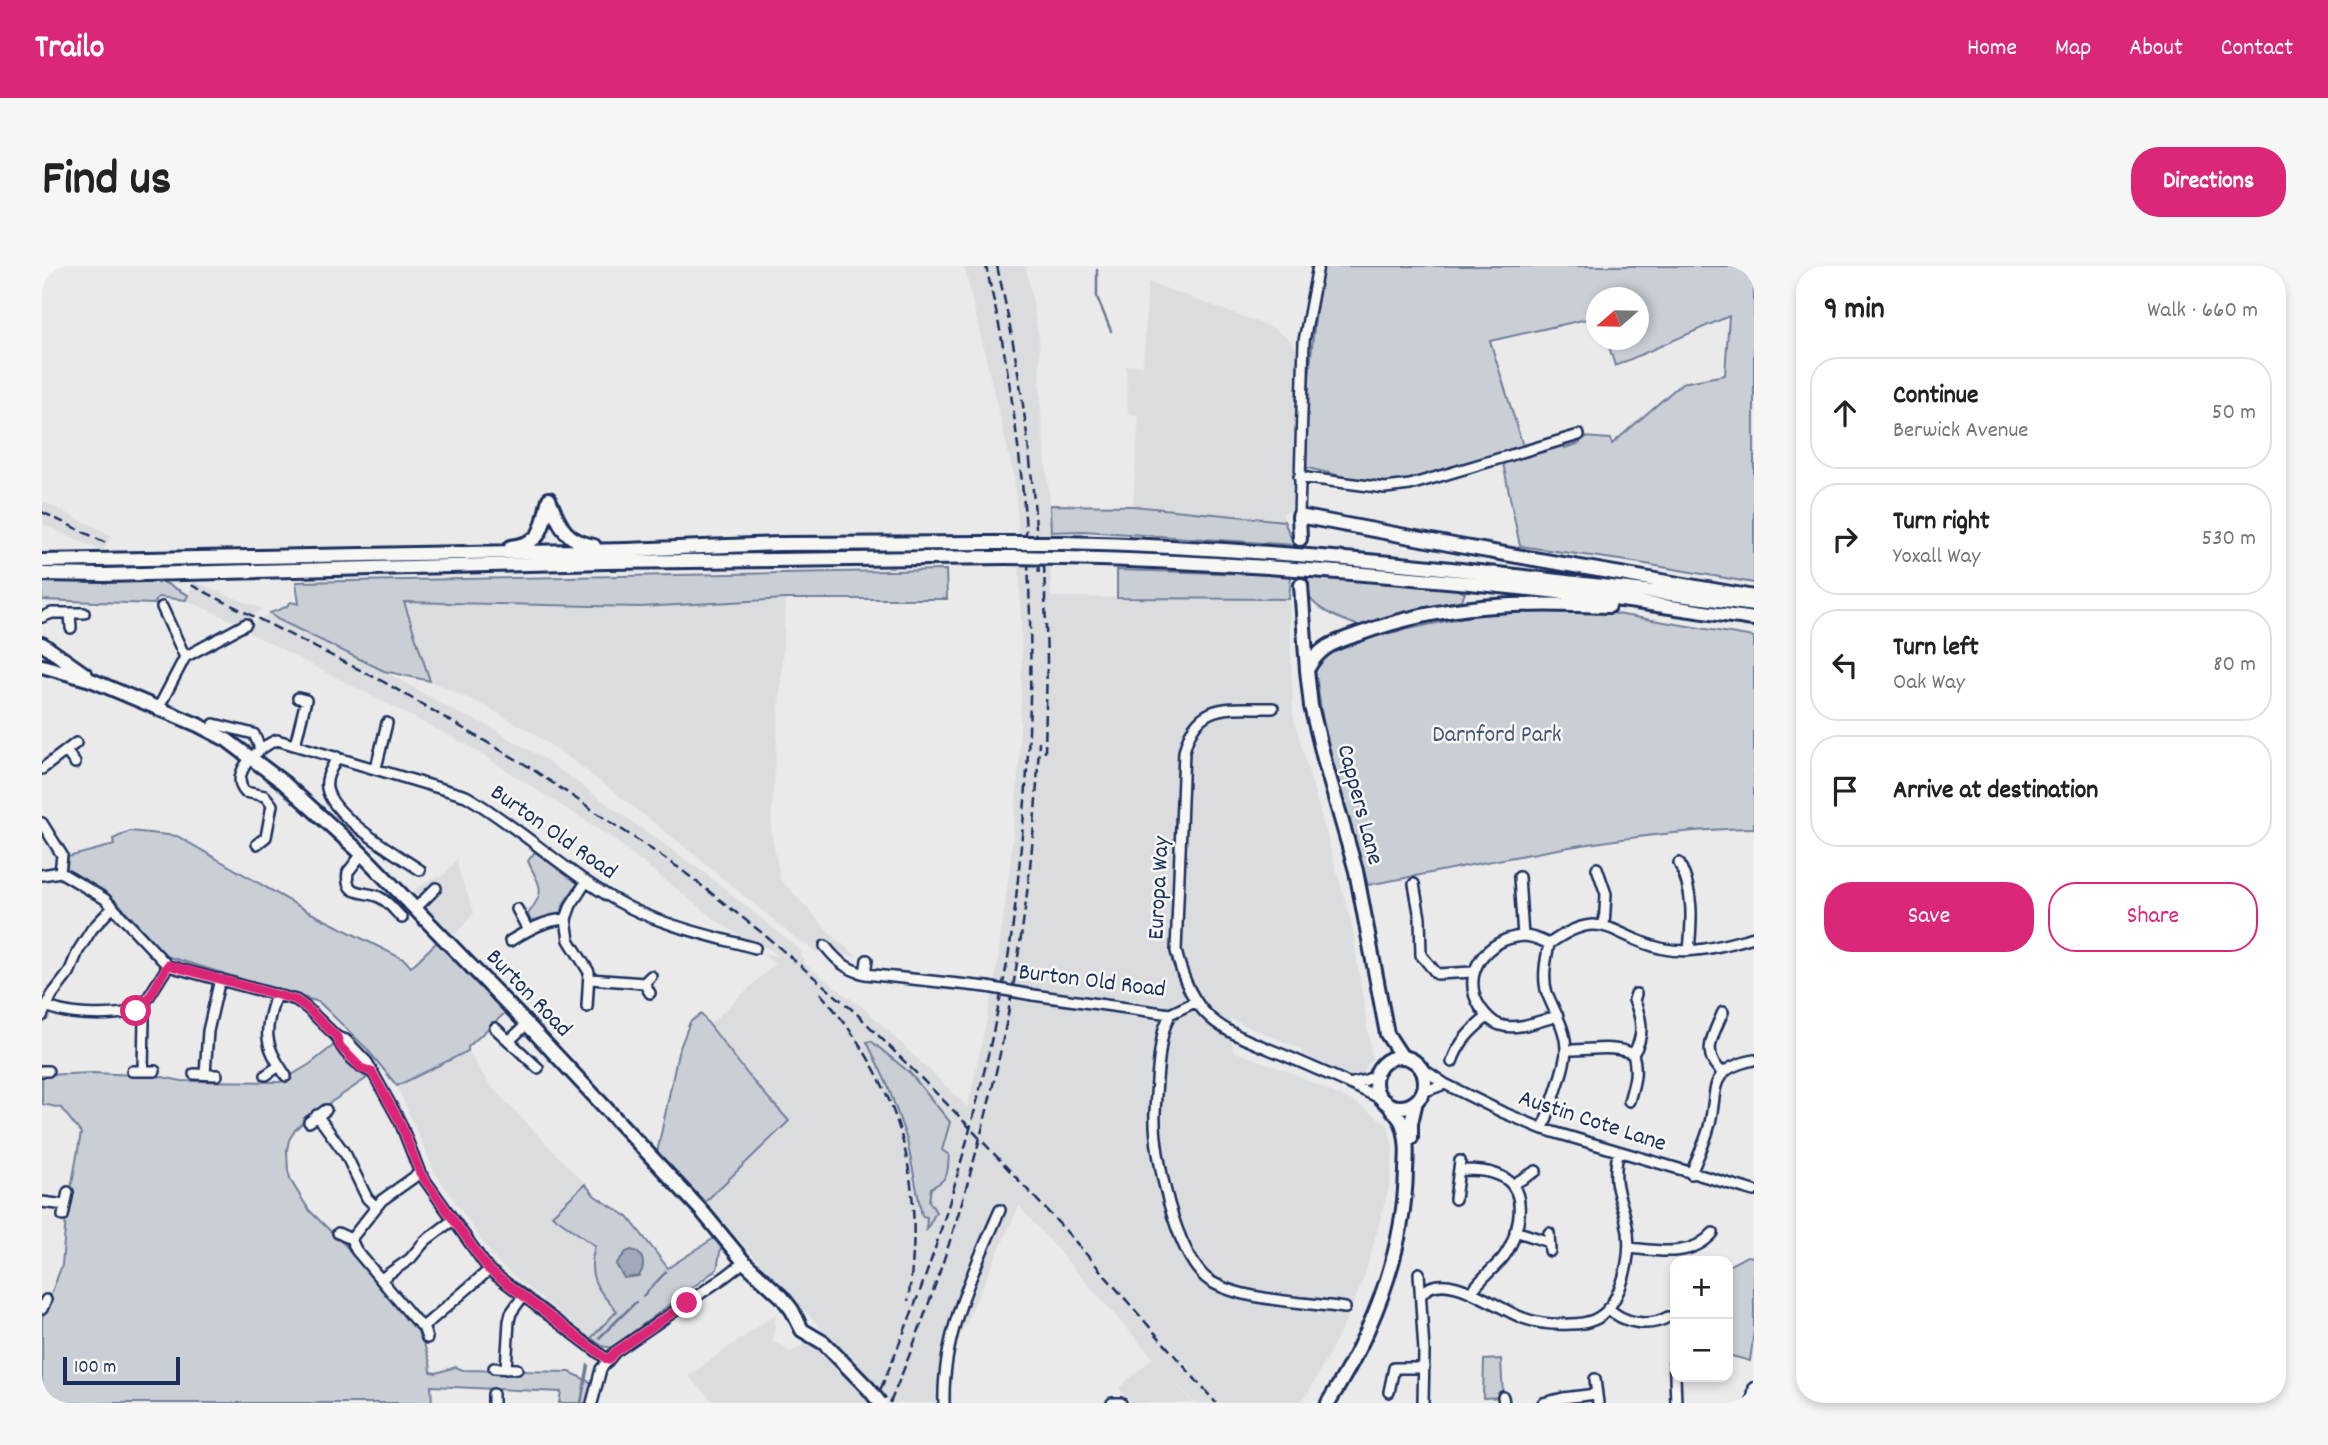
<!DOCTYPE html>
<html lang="en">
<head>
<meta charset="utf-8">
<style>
  body { margin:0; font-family:Dekko,sans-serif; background:#f6f6f6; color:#222 }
  .controls { position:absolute; right:21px; bottom:21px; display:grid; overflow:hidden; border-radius:14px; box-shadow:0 4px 10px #0003 }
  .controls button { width:63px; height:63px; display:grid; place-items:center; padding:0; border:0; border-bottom:2px solid #e0e0e0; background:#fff; color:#222; font:35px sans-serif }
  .compass { position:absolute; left:1544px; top:21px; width:63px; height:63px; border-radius:50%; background:#fff; box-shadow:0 4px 10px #0003; rotate:250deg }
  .scale { position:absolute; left:21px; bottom:18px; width:117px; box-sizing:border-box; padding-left:7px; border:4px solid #1b2f5e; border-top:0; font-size:19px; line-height:24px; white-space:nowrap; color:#1b2f5e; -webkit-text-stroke:5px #f6f6f2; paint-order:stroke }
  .stop { position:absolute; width:21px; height:21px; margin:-16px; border:5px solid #db2777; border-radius:50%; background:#fff }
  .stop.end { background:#db2777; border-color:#fff; box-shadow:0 2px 7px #0008 }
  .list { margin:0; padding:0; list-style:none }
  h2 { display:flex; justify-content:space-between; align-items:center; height:91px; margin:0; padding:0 28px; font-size:30px }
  h2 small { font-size:23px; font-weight:400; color:#767676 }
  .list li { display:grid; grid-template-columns:46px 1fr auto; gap:21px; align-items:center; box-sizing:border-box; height:112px; margin:0 14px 14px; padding:0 14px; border:2px solid #e0e0e0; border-radius:28px }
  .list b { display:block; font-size:26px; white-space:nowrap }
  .list p { margin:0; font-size:23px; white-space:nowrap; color:#767676 }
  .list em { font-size:23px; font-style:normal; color:#767676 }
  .actions { display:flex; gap:14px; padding:21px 28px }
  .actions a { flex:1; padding:16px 0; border:2px solid #db2777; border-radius:28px; text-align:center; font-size:24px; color:#db2777 }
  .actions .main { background:#db2777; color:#fff }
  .icon { flex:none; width:38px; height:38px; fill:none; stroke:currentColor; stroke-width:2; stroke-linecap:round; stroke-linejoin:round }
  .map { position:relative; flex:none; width:1712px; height:1137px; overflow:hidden; border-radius:28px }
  header { display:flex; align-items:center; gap:42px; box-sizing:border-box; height:98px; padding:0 35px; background:#db2777; color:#fff }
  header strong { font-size:33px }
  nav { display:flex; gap:38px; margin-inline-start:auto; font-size:24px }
  .intro { display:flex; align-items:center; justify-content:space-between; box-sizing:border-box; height:168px; padding:0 42px }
  h1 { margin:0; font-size:49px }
  .button { padding:18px 32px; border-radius:28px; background:#db2777; color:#fff; font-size:24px; font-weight:700 }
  main { display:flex; gap:42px; padding:0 42px }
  aside { flex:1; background:#fff; border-radius:28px; box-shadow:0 4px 10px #0003 }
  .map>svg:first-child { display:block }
</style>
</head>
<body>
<header>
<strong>Trailo</strong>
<nav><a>Home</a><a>Map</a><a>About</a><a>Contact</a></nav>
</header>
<div class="intro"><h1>Find us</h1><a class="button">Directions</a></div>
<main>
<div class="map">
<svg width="1712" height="1137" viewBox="0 0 1712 1137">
  <rect width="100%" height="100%" fill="#e9eae9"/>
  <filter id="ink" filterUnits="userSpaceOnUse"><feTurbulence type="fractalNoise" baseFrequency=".0143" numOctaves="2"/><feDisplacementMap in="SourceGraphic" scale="14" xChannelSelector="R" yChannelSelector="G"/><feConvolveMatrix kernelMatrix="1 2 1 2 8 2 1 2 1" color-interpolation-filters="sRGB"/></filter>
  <g filter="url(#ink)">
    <path fill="#dadcde" d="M922 0H984L997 72 999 152 1008 239 1009 331 1247 333 1251 450 1309 656 1330 792 1316 814 1259 787V783L1188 753 1191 785 1245 805 1316 838 1346 859 1351 883 1348 918 1323 1008 1306 1051 1268 1124 1258 1137H1152L1133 1116 1150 1137H1089L1077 1122 1111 1092 977 940 913 1081 910 1115V1137H849L662 937 747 855 667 759 733 698 718 686 737 691 731 685 705 675 670 651 567 570 425 479 202 364 228 347 235 353 342 405 414 446 441 457 504 494 669 612 761 686 758 690 762 693 761 697 824 744 926 841 953 715 968 601 977 499 980 395 976 258 972 210Z
      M1106 16 1231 62 1248 74 1255 84 1249 246 1241 247 1242 255 1091 240 1097 150 1086 149 1084 100 1101 99Z
      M0 235 69 269 61 285 0 258Z
      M152 316 221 343 198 358 144 334Z
      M744 333 729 563 738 613 794 673 815 690 775 686 751 670 643 581 536 498 485 463 437 437 388 415 362 335 598 341Z
      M416 593V603L432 647 413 669 416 679 367 628 390 612 401 610Z
      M426 785 447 818 543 918 511 949 553 980 554 1021 575 1045 549 1072 455 996 392 905 355 820Z
      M734 1048 731 1075 749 1086 764 1077 773 1080 791 1093 830 1137H673L646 1110Z"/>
    <path fill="#caced5" stroke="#727e9a" stroke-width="2" d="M1281 0H1712V317L1592 296 1478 280 1461 197 1522 178 1523 182 1538 177 1537 173 1541 171 1568 173 1570 178 1640 117 1683 109 1687 50 1573 100 1565 74H1596V32H1554V51L1448 75 1481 180C1440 192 1386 215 1343 216 1316 216 1288 207 1262 201 1265 133 1269 67 1281 0Z
      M1008 239 1091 240 1242 255 1252 279 1041 265 1009 266Z
      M904 304 905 333H744L598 341 362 336 388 415 342 405 235 353 228 347 244 341 249 336 257 338 254 316Z
      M1075 304 1249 309 1247 333 1075 332Z
      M1266 310 1412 322 1423 327 1420 334 1347 350 1318 360C1303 355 1277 346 1268 332 1264 325 1265 317 1266 310Z
      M119 315 146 329 144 334 116 331 112 338 0 334V316Z
      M1533 341 1712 371V562C1581 565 1454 595 1326 619L1283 469 1273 404 1276 394 1287 384 1315 374 1442 347Z
      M88 565 135 570 267 646 363 694 369 701 396 675 465 745 426 781V785L355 820 325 783 277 736 124 690 77 638 61 624 25 603 26 591 72 579 71 573Z
      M493 586 536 617 522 637 519 648 490 658 486 648C505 623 498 622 486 595Z
      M659 748 711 815 747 855 662 937 615 887 636 787 648 756Z
      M829 775 868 807 908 856 900 884 907 889C905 908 908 912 889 922L887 935 894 946 884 965 885 951 880 950 865 874 846 820 825 776Z
      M292 779 316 806 325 812 264 853 253 864 247 874 245 884 246 905 249 915 267 944 315 991 377 1063 388 1096 389 1106 394 1107 414 1101 421 1104 528 1106 550 1117 546 1137H517L519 1126 389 1120 390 1137H0V1052L20 999 24 951 39 867 19 842 0 838V809L51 807 115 810 140 815 238 816 268 798Z
      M543 918 553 930 586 951 626 1002 672 972 679 981 675 1003 570 1082 560 1080 549 1072 575 1045C555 1023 544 1011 553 980L510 949Z
      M1705 990 1712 991V1065L1708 1095 1686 1089V1000Z
      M1459 1093 1461 1131 1441 1132 1442 1094Z"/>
    <path fill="#a2aaba" stroke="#6c7995" stroke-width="2" d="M589 984C602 986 604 1000 597 1010L582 1012 574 998 584 986Z"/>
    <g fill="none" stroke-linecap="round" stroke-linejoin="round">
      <path stroke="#6c7995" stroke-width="2.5" d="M1055 4V31L1069 65
        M601 1030 624 1006
        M557 1072 594 1036
        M539 1137 546 1099"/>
      <g stroke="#1b2f5e" stroke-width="14">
        <path id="minor" d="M1257 211 1343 222 1368 219 1537 169
          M1257 250 1262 75 1276 0
          M120 341 143 391
          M28 347 29 362
          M0 351 10 347H42
          M117 441 143 391 204 358
          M1231 442C1189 443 1154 433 1142 486L1134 685C1152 760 1184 765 1249 792 1280 805 1311 819 1342 834
          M172 458 212 468 218 482
          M253 479 264 434 256 432
          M24 485 33 497
          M295 491C291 501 283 510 285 522 289 550 354 588 378 604
          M334 502 345 457
          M0 503 34 477
          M0 557 20 589 18 606
          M215 578 224 571 230 539 223 530 203 526C186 507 218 480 235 474L424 530C477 561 522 605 575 635 617 659 666 669 713 682
          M320 588 306 606C302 632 323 624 337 631 346 635 353 645 360 652
          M1637 597C1652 626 1650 653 1647 685
          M1555 602 1564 628 1562 660
          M0 609 18 606 63 633 126 700 254 734 265 742 295 771 304 774 325 796 358 856 378 907 447 1004 566 1094
          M1477 611 1481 670
          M544 616 529 639 524 653 527 674 547 706 545 741
          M1372 618 1378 652 1379 689 1395 708 1431 706
          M374 642 394 622
          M475 643 486 664
          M468 675C486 664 503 654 524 653
          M1507 678C1499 674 1490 670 1481 670 1445 672 1417 708 1438 741 1443 748 1449 756 1458 759 1475 765 1499 754 1516 750
          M783 680C795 695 804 703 823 708L945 721
          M823 708 825 694
          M548 713 602 717
          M608 727 602 717 609 710
          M234 728C222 768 221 776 244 810
          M991 729 1128 748 1153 736
          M5 740C27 751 76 751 99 743
          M1681 746C1671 769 1658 788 1681 807
          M1128 748C1126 753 1124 758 1122 763 1117 784 1114 825 1113 847 1111 887 1134 993 1168 1015 1200 1035 1264 1036 1303 1042
          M0 750 10 729 27 707 36 685 50 663 71 641
          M453 762 496 802
          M295 771C300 786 315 800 330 806
          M467 775 485 758
          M1524 784C1547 785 1570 778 1591 788 1596 805 1592 818 1587 835
          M1591 788C1603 770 1600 753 1592 734L1594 728
          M1410 796C1417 776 1428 765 1445 751
          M1378 801 1403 818 1460 846 1501 863 1712 925
          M0 805H6
          M90 805H113
          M101 805 102 753 99 743 126 700
          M152 808 175 809
          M163 808 166 765 178 713
          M224 809 237 800
          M1307 818 1324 814 1335 809
          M1381 826 1403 818
          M275 849 304 889 325 932 334 941
          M267 856 284 844
          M1501 863C1507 844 1524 802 1524 784 1524 763 1512 745 1505 727 1500 712 1504 693 1507 678 1563 638 1569 672 1622 683 1653 689 1682 679 1712 671
          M1417 904C1433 904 1450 904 1464 913 1488 930 1475 975 1460 993 1450 1004 1439 1013 1430 1025
          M1649 908C1655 892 1663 877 1667 861 1677 824 1663 804 1712 794
          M1470 919 1494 905
          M1413 933 1418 895
          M0 936 23 939
          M21 950 26 926
          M1473 965 1507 976
          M296 967 309 973 314 984 372 1053 381 1061 385 1072
          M1507 967 1508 985
          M309 973 340 934 378 907
          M1588 982C1617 985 1649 992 1671 967
          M1377 1007 1382 1085 1381 1137
          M339 1013 368 993 383 975 411 954
          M1379 1029C1401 999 1457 1044 1481 1052 1497 1058 1512 1059 1529 1058 1543 1058 1558 1054 1567 1042 1584 1018 1591 983 1584 955 1577 925 1570 920 1576 887
          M1566 1042C1581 1057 1607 1062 1626 1051
          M0 1043 4 1034
          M381 1061 447 1004
          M1632 1097 1633 1109
          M452 1102 475 1103
          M464 1103 467 1055 469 1047 481 1030
          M1633 1111 1634 1137
          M1553 1113 1556 1137
          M1347 1126 1352 1102H1382
          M451 1128V1137
          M1461 1131 1462 1137
          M550 1137 559 1103 573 1086 684 1010 702 996
          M902 1137C900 1069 931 1006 958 944
          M1070 1137H1079
          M1501 1137 1521 1132 1554 1128
          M1710 1137 1712 1122"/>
      </g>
      <g stroke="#1b2f5e" stroke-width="18">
        <path id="highway" d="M507 233C518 259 521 274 552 280
          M1258 273 1257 250 1417 280 1712 331
          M1020 277C1192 281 1362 296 1533 317 1593 324 1653 330 1712 339
          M469 281C503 276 499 262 507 233
          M1022 292C1184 296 1346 308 1507 325 1576 332 1644 344 1712 353
          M0 295 585 284 738 278 946 277
          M0 308 63 309 564 296 963 291
          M1259 319 1265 404 1269 440 1283 497 1314 605 1345 768 1360 791
          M0 378 44 409
          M0 400 49 414 156 459 185 474 242 517 320 588 485 758 659 944 702 996 740 1031 750 1044 760 1064 782 1077 826 1122
          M1265 404C1278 379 1294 376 1320 367 1402 337 1481 336 1567 340
          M1333 816a25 25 0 1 1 50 0a25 25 0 1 1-50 0Z
          M1369 872V857L1374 835
          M1286 1137C1330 1067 1362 989 1364 905 1365 889 1366 873 1360 857 1357 850 1350 843 1344 836"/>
      </g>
      <use href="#minor" stroke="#f6f6f2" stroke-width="9"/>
      <use href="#highway" stroke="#f6f6f2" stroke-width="12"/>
      <path stroke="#1b2f5e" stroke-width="2.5" stroke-dasharray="10 5" stroke-linecap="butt" d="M955 0C979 102 992 206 997 311
        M0 246 64 277
        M1002 298 1005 394 1003 487
        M149 319 340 415 484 499 637 602 719 666 814 747 915 848 1024 965 1174 1137
        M778 727C860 819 884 915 866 1035
        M833 1137C857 1078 883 1018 901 957 926 877 946 795 962 713 971 669 975 625 979 580 995 420 991 256 964 97 959 65 951 32 944 0
        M848 1137C936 927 989 702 997 475"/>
      <g stroke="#1b2f5e" stroke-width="14" stroke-linecap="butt">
        <path id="minor-bridge" d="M945 721 991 729"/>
      </g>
      <g stroke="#1b2f5e" stroke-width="18" stroke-linecap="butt">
        <path id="highway-bridge" d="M946 277H1020
          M963 291 1022 292
          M826 1122 838 1137"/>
      </g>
      <use href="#minor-bridge" stroke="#f6f6f2" stroke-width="9"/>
      <use href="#highway-bridge" stroke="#f6f6f2" stroke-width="12"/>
    </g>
  </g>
  <g fill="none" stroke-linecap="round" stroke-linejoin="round" filter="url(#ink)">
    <path stroke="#db2777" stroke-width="9" d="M94 745 103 739 126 699 254 734 265 742 295 771 298 780 319 802 330 806 358 856 378 907 447 1004 566 1094 573 1086 645 1037"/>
  </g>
  <g text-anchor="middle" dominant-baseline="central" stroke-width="5" stroke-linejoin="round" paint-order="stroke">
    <g font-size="24" fill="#47577c" stroke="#f6f6f2">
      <text x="1455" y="470">Darnford Park</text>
    </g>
    <g font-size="24" fill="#1b2f5e" stroke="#f6f6f2">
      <text transform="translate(1317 539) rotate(75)">Cappers Lane</text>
      <text transform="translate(511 567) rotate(35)">Burton Old Road</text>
      <text transform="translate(1118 622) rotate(-87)">Europa Way</text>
      <text transform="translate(1050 716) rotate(7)">Burton Old Road</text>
      <text transform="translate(486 728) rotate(46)">Burton Road</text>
      <text transform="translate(1550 856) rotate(18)">Austin Cote Lane</text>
    </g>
  </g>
</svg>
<div class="controls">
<button>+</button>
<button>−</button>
</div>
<svg class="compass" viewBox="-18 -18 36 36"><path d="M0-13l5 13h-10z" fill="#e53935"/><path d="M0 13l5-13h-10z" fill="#767676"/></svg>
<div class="scale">100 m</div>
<div class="stop" style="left:94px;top:745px"></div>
<div class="stop end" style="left:645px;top:1037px"></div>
</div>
<aside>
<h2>9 min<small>Walk · 660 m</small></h2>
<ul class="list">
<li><svg class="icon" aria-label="ahead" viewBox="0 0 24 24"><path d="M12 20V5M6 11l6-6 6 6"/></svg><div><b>Continue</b><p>Berwick Avenue</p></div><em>50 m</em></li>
<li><svg class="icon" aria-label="right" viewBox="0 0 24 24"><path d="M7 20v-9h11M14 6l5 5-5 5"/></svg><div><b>Turn right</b><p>Yoxall Way</p></div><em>530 m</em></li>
<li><svg class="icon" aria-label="left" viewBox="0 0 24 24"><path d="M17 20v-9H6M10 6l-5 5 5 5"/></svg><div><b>Turn left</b><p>Oak Way</p></div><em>80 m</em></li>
<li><svg class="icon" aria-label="arrive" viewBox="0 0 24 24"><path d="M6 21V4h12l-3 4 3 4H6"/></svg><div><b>Arrive at destination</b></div></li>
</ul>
<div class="actions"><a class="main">Save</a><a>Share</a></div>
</aside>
</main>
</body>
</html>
